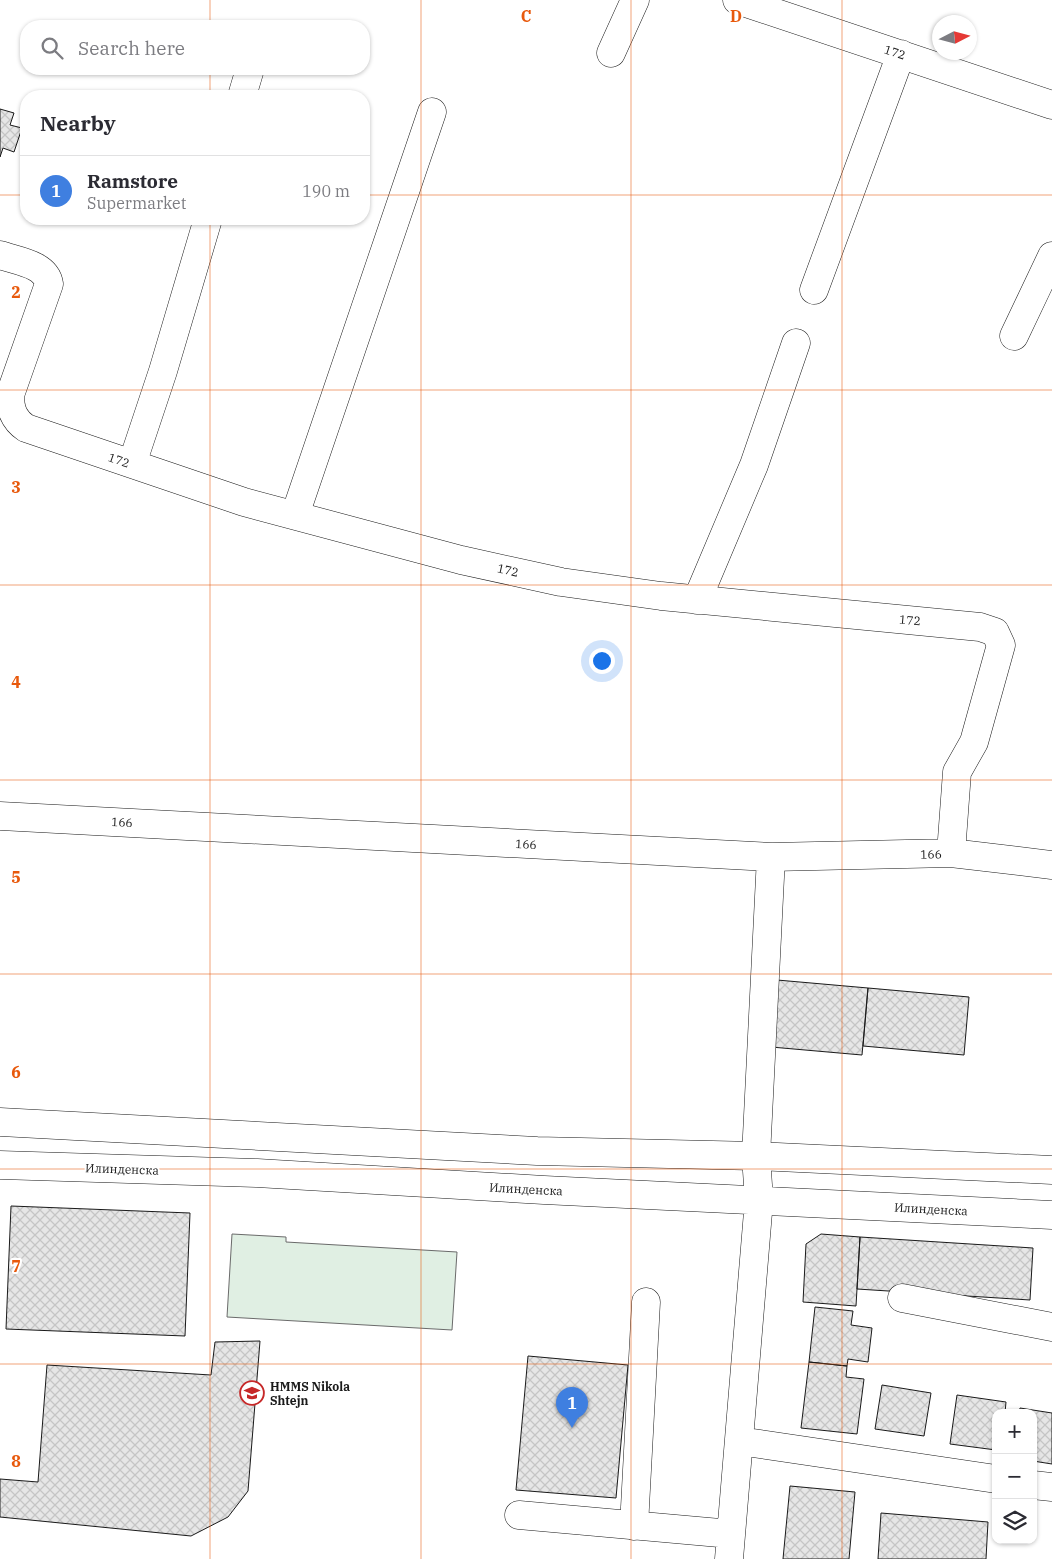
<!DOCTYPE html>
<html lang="en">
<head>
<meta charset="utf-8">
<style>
  body { margin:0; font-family:"IBM Plex Serif",serif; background:#f7f7f7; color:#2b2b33 }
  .controls { position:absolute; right:15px; bottom:15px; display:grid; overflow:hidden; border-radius:10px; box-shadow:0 1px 4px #0004 }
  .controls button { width:45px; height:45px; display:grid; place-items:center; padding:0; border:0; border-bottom:1px solid #e1e1e2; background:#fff; color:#2b2b33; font:25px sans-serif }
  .compass { position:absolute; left:932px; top:15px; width:45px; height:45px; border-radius:50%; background:#fff; box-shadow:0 1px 4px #0004; rotate:84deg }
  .you { position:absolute; left:601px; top:660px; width:18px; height:18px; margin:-12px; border:4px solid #fff; border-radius:50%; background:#1a73e8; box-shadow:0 0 0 8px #1a73e833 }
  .badge { display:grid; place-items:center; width:32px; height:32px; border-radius:50%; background:#7c3aed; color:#fff; font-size:16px; font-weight:700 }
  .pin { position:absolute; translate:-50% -41px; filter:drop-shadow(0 1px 2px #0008) }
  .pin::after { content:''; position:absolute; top:26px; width:18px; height:15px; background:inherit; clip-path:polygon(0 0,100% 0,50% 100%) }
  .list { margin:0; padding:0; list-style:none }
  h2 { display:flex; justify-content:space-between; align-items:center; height:65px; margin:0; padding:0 20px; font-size:21px }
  h2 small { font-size:16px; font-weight:400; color:#7c7c81 }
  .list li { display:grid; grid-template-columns:32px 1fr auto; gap:15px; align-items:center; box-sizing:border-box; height:70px; padding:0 20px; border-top:1px solid #e1e1e2 }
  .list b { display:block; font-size:19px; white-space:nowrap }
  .list p { margin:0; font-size:16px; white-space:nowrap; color:#7c7c81 }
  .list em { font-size:16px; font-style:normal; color:#7c7c81 }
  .icon { flex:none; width:28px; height:28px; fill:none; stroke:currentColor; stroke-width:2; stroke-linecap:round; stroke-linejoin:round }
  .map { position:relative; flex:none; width:1052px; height:1559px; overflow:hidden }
  .search { position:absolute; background:#fff; box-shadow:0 1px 4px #0004; left:20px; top:20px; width:350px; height:55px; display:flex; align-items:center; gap:12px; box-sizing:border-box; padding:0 18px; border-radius:20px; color:#7c7c81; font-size:19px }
  .panel { position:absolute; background:#fff; box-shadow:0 1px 4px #0004; left:20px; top:90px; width:350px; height:135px; border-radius:20px }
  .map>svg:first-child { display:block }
</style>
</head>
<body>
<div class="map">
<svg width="1052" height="1559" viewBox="0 0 1052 1559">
  <defs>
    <pattern id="building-cross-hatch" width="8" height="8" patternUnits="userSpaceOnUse" patternTransform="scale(1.25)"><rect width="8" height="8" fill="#e6e6e6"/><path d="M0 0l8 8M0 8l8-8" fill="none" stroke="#c5c5c5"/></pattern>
  </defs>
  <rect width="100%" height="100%" fill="#fff"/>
  <path fill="#e0efe3" stroke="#6a6a6a" d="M232 1234 286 1237V1242L457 1252 452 1330 227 1317Z"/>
  <path fill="url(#building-cross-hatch)" stroke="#1a1a1a" d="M0 109 14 113 10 125 22 128 14 152 3 148 0 157Z
    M777 980 868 988 862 1055 771 1047Z
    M868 988 969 997 964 1055 863 1046Z
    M11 1206 190 1213 185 1336 6 1329Z
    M821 1234 860 1237 856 1306 803 1302 806 1244Z
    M860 1237 1033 1248 1030 1300 857 1289Z
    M815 1307 853 1311 851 1325 872 1328 868 1362 848 1359 847 1366 809 1362Z
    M260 1341 248 1491 228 1517 191 1536 0 1517V1479L38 1482 47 1365 211 1375 215 1342Z
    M528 1356 628 1365 616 1498 516 1490Z
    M809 1362 847 1366 846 1377 864 1379 857 1434 801 1428Z
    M882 1385 931 1393 924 1436 875 1429Z
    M957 1395 1006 1402 1005 1413H996V1450L950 1444Z
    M1020 1408 1052 1413V1464L1033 1461V1413H1019Z
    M790 1486 855 1492 849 1559H783Z
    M881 1513 988 1522 986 1559H878Z"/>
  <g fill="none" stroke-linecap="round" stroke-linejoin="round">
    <g stroke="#1a1a1a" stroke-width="29">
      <path id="minor" d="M737 0 1052 105
        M611 53 635 0
        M242 96 250 69
        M0 255C17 261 46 264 49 284L10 395C10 410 14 420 26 428L244 502 461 560 561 582 661 596 980 627 995 632 1001 645 974 742 957 772 951 853
        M814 290 901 54
        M1014 336 1052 256
        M132 464 163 371 208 219
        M295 515 432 112
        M697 600 754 465 796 343
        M0 816 771 857 951 853 1052 865
        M0 1122 537 1151 756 1156 1052 1170
        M0 1165 257 1173 544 1190 1052 1215
        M902 1298 1052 1327
        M739 1441 996 1479
        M1033 1485 1052 1487
        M519 1515 731 1534
        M634 1526 646 1302
        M729 1559 759 1200 756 1156 771 857"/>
    </g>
    <use href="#minor" stroke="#fff" stroke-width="28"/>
  </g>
  <path fill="none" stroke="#e8590c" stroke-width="1" stroke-opacity="0.55" d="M210 0V26M421 0V1559M631 0V1559M842 0V1559M210 69V96M0 195H26M364 195H1052M210 219V1559M0 390H1052M0 585H1052M0 780H1052M0 974H1052M0 1169H1052M0 1364H1052"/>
  <defs>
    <g id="school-ring" transform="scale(1.25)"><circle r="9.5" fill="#fff" stroke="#c62828" stroke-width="1.5"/><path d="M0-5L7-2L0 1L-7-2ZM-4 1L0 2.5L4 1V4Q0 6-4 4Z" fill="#c62828"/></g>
  </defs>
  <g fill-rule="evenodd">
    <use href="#school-ring" x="252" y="1393"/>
  </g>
  <g text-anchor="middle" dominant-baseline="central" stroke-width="4" stroke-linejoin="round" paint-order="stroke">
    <g font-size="12" fill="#1a1a1a" stroke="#fff">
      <text transform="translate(895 52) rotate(18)">172</text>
      <text transform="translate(119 460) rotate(19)">172</text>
      <text transform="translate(508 570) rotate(13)">172</text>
      <text transform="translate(910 620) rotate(5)">172</text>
      <text transform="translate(122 822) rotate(3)">166</text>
      <text transform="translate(526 844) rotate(3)">166</text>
      <text transform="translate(931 854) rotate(-1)">166</text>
      <text transform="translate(122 1169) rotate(2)">Илинденска</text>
      <text transform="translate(526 1189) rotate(3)">Илинденска</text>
      <text transform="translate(931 1209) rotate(3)">Илинденска</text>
    </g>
    <g font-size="12" font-weight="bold" fill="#1a1a1a" stroke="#fff" text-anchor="start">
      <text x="270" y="1386">HMMS Nikola<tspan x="270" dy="14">Shtejn</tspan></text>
    </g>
  </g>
  <g font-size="16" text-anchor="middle" font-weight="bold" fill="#e8590c" stroke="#fff" stroke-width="4" stroke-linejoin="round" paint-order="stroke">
    <text x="526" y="22">C</text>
    <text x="736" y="22">D</text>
    <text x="16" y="298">2</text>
    <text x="16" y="493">3</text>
    <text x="16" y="688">4</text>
    <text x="16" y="883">5</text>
    <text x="16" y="1078">6</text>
    <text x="16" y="1272">7</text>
    <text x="16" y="1467">8</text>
  </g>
</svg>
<div class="controls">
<button>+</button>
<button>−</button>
<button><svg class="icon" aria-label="layers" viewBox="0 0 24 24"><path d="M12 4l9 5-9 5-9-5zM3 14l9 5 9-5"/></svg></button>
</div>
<svg class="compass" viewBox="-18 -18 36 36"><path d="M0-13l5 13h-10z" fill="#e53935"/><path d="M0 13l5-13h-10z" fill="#7c7c81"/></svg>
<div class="you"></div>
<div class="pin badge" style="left:572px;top:1428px;background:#3f7fe0">1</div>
<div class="search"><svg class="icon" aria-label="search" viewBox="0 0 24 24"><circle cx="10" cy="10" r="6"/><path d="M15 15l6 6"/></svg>Search here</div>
<section class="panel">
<h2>Nearby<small></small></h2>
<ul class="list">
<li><span class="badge" style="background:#3f7fe0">1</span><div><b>Ramstore</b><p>Supermarket</p></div><em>190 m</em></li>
</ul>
</section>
</div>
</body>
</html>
